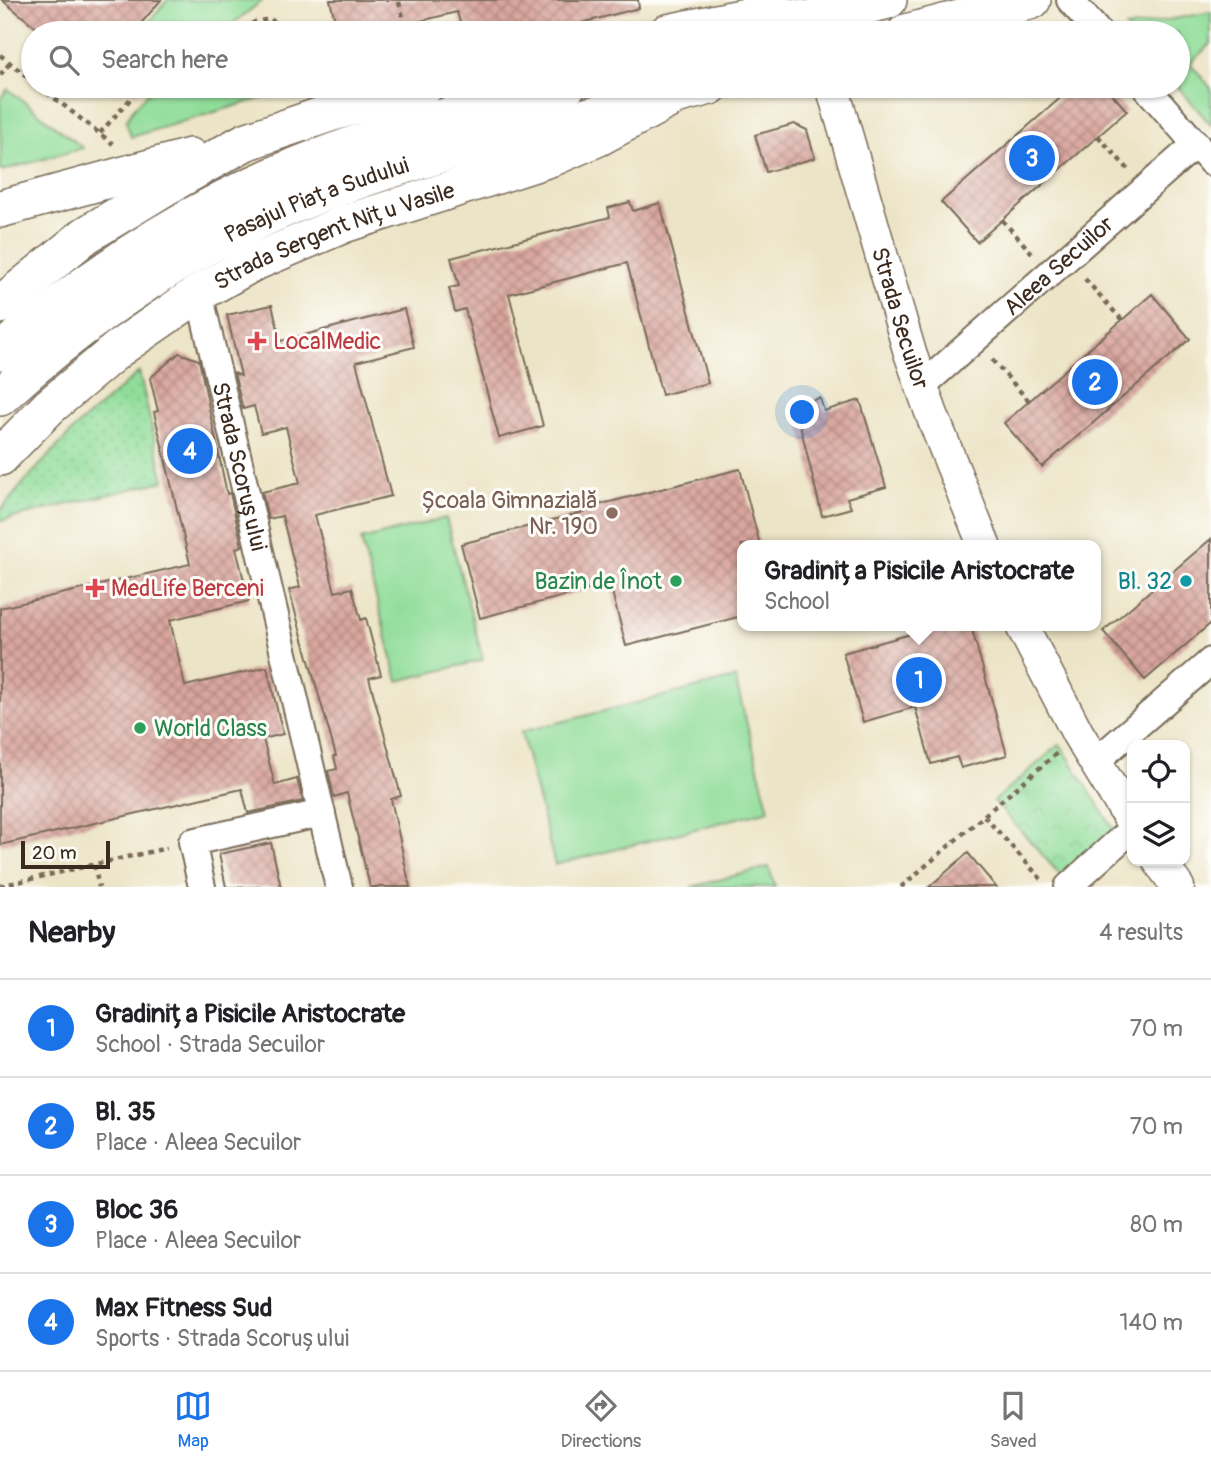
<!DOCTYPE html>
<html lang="en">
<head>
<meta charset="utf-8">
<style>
  body { margin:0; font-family:Pangolin,sans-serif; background:#f2f2f2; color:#202124 }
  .controls { position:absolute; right:21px; bottom:21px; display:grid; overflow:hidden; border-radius:14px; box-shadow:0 2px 5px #0004 }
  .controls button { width:63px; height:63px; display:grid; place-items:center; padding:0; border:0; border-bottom:2px solid #e0e0e0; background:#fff; color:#202124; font:35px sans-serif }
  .scale { position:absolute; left:21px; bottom:18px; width:89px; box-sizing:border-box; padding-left:7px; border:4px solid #3b2a1e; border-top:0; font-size:19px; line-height:24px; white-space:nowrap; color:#3b2a1e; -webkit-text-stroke:5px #fdfcf7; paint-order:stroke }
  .you { position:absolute; left:803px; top:413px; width:24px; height:24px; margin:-18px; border:5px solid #fff; border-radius:50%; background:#1a73e8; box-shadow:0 0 0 10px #1a73e833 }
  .badge { display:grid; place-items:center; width:46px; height:46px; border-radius:50%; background:#1a73e8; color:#fff; font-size:23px; font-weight:700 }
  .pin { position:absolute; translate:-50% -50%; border:4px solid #fff; box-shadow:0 2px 7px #0006 }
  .popup { position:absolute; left:737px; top:540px; width:364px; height:91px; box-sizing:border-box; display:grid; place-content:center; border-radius:14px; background:#fff; filter:drop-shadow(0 2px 5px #0005); font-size:23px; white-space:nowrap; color:#757577 }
  .popup b { font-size:26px; color:#202124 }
  .popup::after { content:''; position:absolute; left:50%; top:100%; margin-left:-14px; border:14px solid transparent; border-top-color:#fff }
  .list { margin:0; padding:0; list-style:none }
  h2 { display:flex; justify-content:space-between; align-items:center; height:91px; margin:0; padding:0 28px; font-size:30px }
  h2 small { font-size:23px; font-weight:400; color:#757577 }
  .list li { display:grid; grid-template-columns:46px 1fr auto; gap:21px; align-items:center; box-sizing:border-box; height:98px; padding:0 28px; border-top:2px solid #e0e0e0 }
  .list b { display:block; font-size:26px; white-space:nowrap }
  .list p { margin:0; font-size:23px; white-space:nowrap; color:#757577 }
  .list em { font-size:23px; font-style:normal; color:#757577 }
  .icon { flex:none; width:38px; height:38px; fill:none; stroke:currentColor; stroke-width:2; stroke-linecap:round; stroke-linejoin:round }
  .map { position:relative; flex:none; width:1211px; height:887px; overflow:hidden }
  .search { position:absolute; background:#fff; box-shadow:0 2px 5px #0004; left:21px; right:21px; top:21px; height:77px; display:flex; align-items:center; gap:18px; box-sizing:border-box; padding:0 24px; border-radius:38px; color:#757577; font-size:26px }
  .sheet { height:483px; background:#fff }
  nav { display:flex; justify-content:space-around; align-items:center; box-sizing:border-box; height:98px; border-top:2px solid #e0e0e0; background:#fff; font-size:19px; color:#757577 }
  nav a { display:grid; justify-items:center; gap:4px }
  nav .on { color:#1a73e8 }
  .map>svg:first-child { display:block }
</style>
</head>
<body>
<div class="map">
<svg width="1211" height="887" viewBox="0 0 1211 887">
  <defs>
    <pattern id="grass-dots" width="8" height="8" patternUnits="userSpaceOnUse" patternTransform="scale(1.75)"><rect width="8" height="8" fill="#90dd9a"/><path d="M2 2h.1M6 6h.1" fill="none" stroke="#7dbe84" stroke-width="1.8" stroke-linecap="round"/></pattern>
    <pattern id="park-crowns" width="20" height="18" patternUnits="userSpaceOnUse" patternTransform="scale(1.75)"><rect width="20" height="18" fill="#90dd9a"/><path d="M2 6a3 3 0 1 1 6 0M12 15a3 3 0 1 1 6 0" fill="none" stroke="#7dbe84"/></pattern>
    <pattern id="building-cross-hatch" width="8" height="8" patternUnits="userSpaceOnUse" patternTransform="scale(1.75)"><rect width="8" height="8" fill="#d9a69e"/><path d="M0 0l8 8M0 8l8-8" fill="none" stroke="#b18780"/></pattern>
  </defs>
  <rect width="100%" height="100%" fill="#fdfcf7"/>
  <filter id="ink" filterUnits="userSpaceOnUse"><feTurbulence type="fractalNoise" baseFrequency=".0143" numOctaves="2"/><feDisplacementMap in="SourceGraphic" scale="14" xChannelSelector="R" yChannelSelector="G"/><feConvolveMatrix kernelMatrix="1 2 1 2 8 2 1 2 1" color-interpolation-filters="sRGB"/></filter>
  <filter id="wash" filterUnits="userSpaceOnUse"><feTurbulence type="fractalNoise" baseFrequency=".00686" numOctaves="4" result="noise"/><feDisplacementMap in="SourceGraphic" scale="28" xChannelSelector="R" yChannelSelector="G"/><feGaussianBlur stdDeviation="1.57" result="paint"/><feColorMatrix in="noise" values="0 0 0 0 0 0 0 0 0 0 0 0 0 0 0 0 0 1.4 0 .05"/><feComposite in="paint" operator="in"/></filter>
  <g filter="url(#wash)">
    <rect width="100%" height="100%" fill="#ece4c6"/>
    <path fill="url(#grass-dots)" stroke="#66845c" stroke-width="2" d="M139 372 164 481 0 521V511L25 481 78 425Z"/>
    <path fill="url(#park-crowns)" stroke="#66845c" stroke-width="2" d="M1060 744 1116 833 1064 879 994 801Z"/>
    <path fill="#90dd9a" stroke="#66845c" stroke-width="2" d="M167 0H263L221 33H140Z
      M1211 12V44L1190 63 1211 88V125L1177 86 1178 33H1131L1126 28Z
      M158 86H280L282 92 131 137 126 121C134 106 143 95 158 86Z
      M8 89 83 148 1 171 0 99Z
      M446 518 483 660 398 681 361 540Z
      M735 678 769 810 555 865 521 732Z
      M769 867 775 887H691Z"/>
    <g id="blocks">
      <path fill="url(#building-cross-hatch)" d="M2 0H161L133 33H43Z
        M330 0H638L639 8 543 33H463L457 12 372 33H338Z
        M1074 86H1105L1127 111 977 242 941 202Z
        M794 124 807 130 815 158 766 172 755 135Z
        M630 202 633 211 660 203 708 383 662 395 627 263 509 294 543 426 499 438 465 309 455 312 449 288 459 286 451 258 610 217 608 208Z
        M1152 294 1190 339 1042 467 1004 423Z
        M272 305 281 341 404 309 414 347 356 362 391 496 315 515 335 592 352 588 361 620 366 618 381 675 369 678 401 796 391 799 410 887H370L347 793 334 797 328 771 337 769 334 756H336L289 590 300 587 282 516 268 519 262 492 300 483 286 427 261 433 254 406 243 409 234 373 241 376 227 315Z
        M179 353 199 360 227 494 230 493 242 546 236 548 249 601 170 620 185 686 267 667 283 734 263 739 275 785 297 779 303 801 248 813 242 789 0 845V608L190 564 154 412 158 411 150 378Z
        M820 398 824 411 860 400 886 487 847 498 851 508 822 516 795 404Z
        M740 469 760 545H742V616L626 646 610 584 480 618 461 544 591 510 590 507Z
        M1211 539V623L1145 680 1103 631Z
        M939 626H971L1007 755 961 768 957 757 931 764 915 707 863 722 843 653Z
        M271 843 281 887H226L219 854Z
        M968 853 996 887H929Z"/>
    </g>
  </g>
  <g filter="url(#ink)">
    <use href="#blocks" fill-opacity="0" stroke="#796b59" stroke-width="2"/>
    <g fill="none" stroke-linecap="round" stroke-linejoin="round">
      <g stroke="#796b59" stroke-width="30">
        <g id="minor">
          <path d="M1070 0 1099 33"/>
          <path d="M1145 86 1211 162"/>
          <path id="s1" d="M199 293 339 887"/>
          <path id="s2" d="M922 386 1196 144"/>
          <path d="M1095 762 1211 661"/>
          <path d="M202 887 192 842 322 813"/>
          <path d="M1068 887 1132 829"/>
        </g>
      </g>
      <g stroke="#796b59" stroke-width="35">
        <g id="tertiary">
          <path id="s3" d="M832 86 910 353 932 415 984 545"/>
          <path d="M1022 626 1078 734 1132 822"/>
          <path d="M1159 861 1178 887"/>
        </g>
      </g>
      <g stroke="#796b59" stroke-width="40">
        <g id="secondary">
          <path d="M667 33 755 15 769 14 808 20 888 0"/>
          <path d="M906 33 1032 0"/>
          <path d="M0 209 190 157"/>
          <path d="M0 305 86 235 165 187 245 142 330 113 425 86"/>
          <path d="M0 352C69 293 143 240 224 199 331 144 451 114 567 86"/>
          <path id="s4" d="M0 397C81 323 172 258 272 214 384 164 504 137 622 108"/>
          <path id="s5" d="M0 457 49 407 118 349 199 293 252 263 344 224 553 157 599 137 679 94 710 86"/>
        </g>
      </g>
      <path stroke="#796b59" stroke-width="4.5" stroke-dasharray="5 5" stroke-linecap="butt" d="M399 2 407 33
        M234 33 255 22 270 19 279 25 283 33
        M443 33 462 29
        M0 55 33 81
        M0 75 10 63
        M39 86 113 144
        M100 133 142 86
        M1098 136 1128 169
        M1002 220 1032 253
        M1085 279 1122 320
        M992 360 1029 401
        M984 816 1042 880
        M94 865 99 887
        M0 886 167 848
        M901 887 1057 753"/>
      <use href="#minor" stroke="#fff" stroke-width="26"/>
      <use href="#tertiary" stroke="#fff" stroke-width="32"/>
      <use href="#secondary" stroke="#fff" stroke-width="37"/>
    </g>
  </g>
  <g fill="#e0444e" stroke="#fdfcf7" stroke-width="2.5">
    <path d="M253.5 330.5h7v7h7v7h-7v7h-7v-7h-7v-7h7z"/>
    <path d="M91.5 577.5h7v7h7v7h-7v7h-7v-7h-7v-7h7z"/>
  </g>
  <circle fill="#8d6e63" stroke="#fdfcf7" stroke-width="2.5" cx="612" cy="513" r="7"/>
  <g fill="#2e9e5b" stroke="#fdfcf7" stroke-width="2.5">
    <circle cx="676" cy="581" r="7"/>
    <circle cx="140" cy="728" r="7"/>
  </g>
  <circle fill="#0f9aa8" stroke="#fdfcf7" stroke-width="2.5" cx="1186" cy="581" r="7"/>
  <g text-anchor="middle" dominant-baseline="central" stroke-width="6" stroke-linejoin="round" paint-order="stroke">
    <g font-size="23" fill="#3b2a1e" stroke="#fdfcf7">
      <text stroke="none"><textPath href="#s4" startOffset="376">Pasajul Piața Sudului</textPath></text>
      <text stroke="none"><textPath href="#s5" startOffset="406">Strada Sergent Nițu Vasile</textPath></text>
      <text stroke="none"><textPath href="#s2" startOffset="182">Aleea Secuilor</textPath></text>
      <text stroke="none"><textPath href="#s3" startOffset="242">Strada Secuilor</textPath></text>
      <text stroke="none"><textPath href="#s1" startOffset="178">Strada Scorușului</textPath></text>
    </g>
    <g font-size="23" fill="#be3a42" stroke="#fdfcf7" text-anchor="start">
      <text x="273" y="341">LocalMedic</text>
      <text x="111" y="588">MedLife Berceni</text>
    </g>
    <g font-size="23" fill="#785e54" stroke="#fdfcf7" text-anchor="end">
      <text x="598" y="500">Școala Gimnazială<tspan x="598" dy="26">Nr. 190</tspan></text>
    </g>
    <g font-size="23" fill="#27864d" stroke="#fdfcf7" text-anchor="end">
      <text x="662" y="581">Bazin de Înot</text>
      <text x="154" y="728" text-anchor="start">World Class</text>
    </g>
    <g font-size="23" fill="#0d838f" stroke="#fdfcf7" text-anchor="end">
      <text x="1172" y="581">Bl. 32</text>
    </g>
  </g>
</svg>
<div class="controls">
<button><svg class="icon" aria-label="locate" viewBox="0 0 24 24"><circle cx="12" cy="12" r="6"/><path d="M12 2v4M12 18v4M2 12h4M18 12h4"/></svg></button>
<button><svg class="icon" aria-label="layers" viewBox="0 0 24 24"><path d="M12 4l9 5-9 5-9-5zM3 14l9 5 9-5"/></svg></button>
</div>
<div class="scale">20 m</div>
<div class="you"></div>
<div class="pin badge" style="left:919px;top:680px">1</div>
<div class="popup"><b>Gradinița Pisicile Aristocrate</b>School</div>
<div class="pin badge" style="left:1095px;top:382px">2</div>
<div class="pin badge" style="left:1032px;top:158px">3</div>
<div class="pin badge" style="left:190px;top:451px">4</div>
<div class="search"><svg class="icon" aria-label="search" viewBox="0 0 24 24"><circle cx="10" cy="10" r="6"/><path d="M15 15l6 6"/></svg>Search here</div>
</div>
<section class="sheet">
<h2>Nearby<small>4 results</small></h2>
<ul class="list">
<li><span class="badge">1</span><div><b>Gradinița Pisicile Aristocrate</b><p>School · Strada Secuilor</p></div><em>70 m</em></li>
<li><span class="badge">2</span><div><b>Bl. 35</b><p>Place · Aleea Secuilor</p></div><em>70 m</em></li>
<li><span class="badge">3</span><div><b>Bloc 36</b><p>Place · Aleea Secuilor</p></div><em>80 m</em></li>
<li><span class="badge">4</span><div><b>Max Fitness Sud</b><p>Sports · Strada Scorușului</p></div><em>140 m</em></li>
</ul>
</section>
<nav>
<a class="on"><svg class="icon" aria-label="map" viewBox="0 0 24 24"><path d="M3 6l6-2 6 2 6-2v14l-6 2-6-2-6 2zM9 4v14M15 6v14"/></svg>Map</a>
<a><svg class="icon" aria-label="directions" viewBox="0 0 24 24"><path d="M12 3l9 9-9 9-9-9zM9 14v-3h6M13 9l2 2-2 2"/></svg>Directions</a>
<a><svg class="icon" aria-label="saved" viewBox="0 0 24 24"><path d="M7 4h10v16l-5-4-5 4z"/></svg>Saved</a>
</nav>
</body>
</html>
